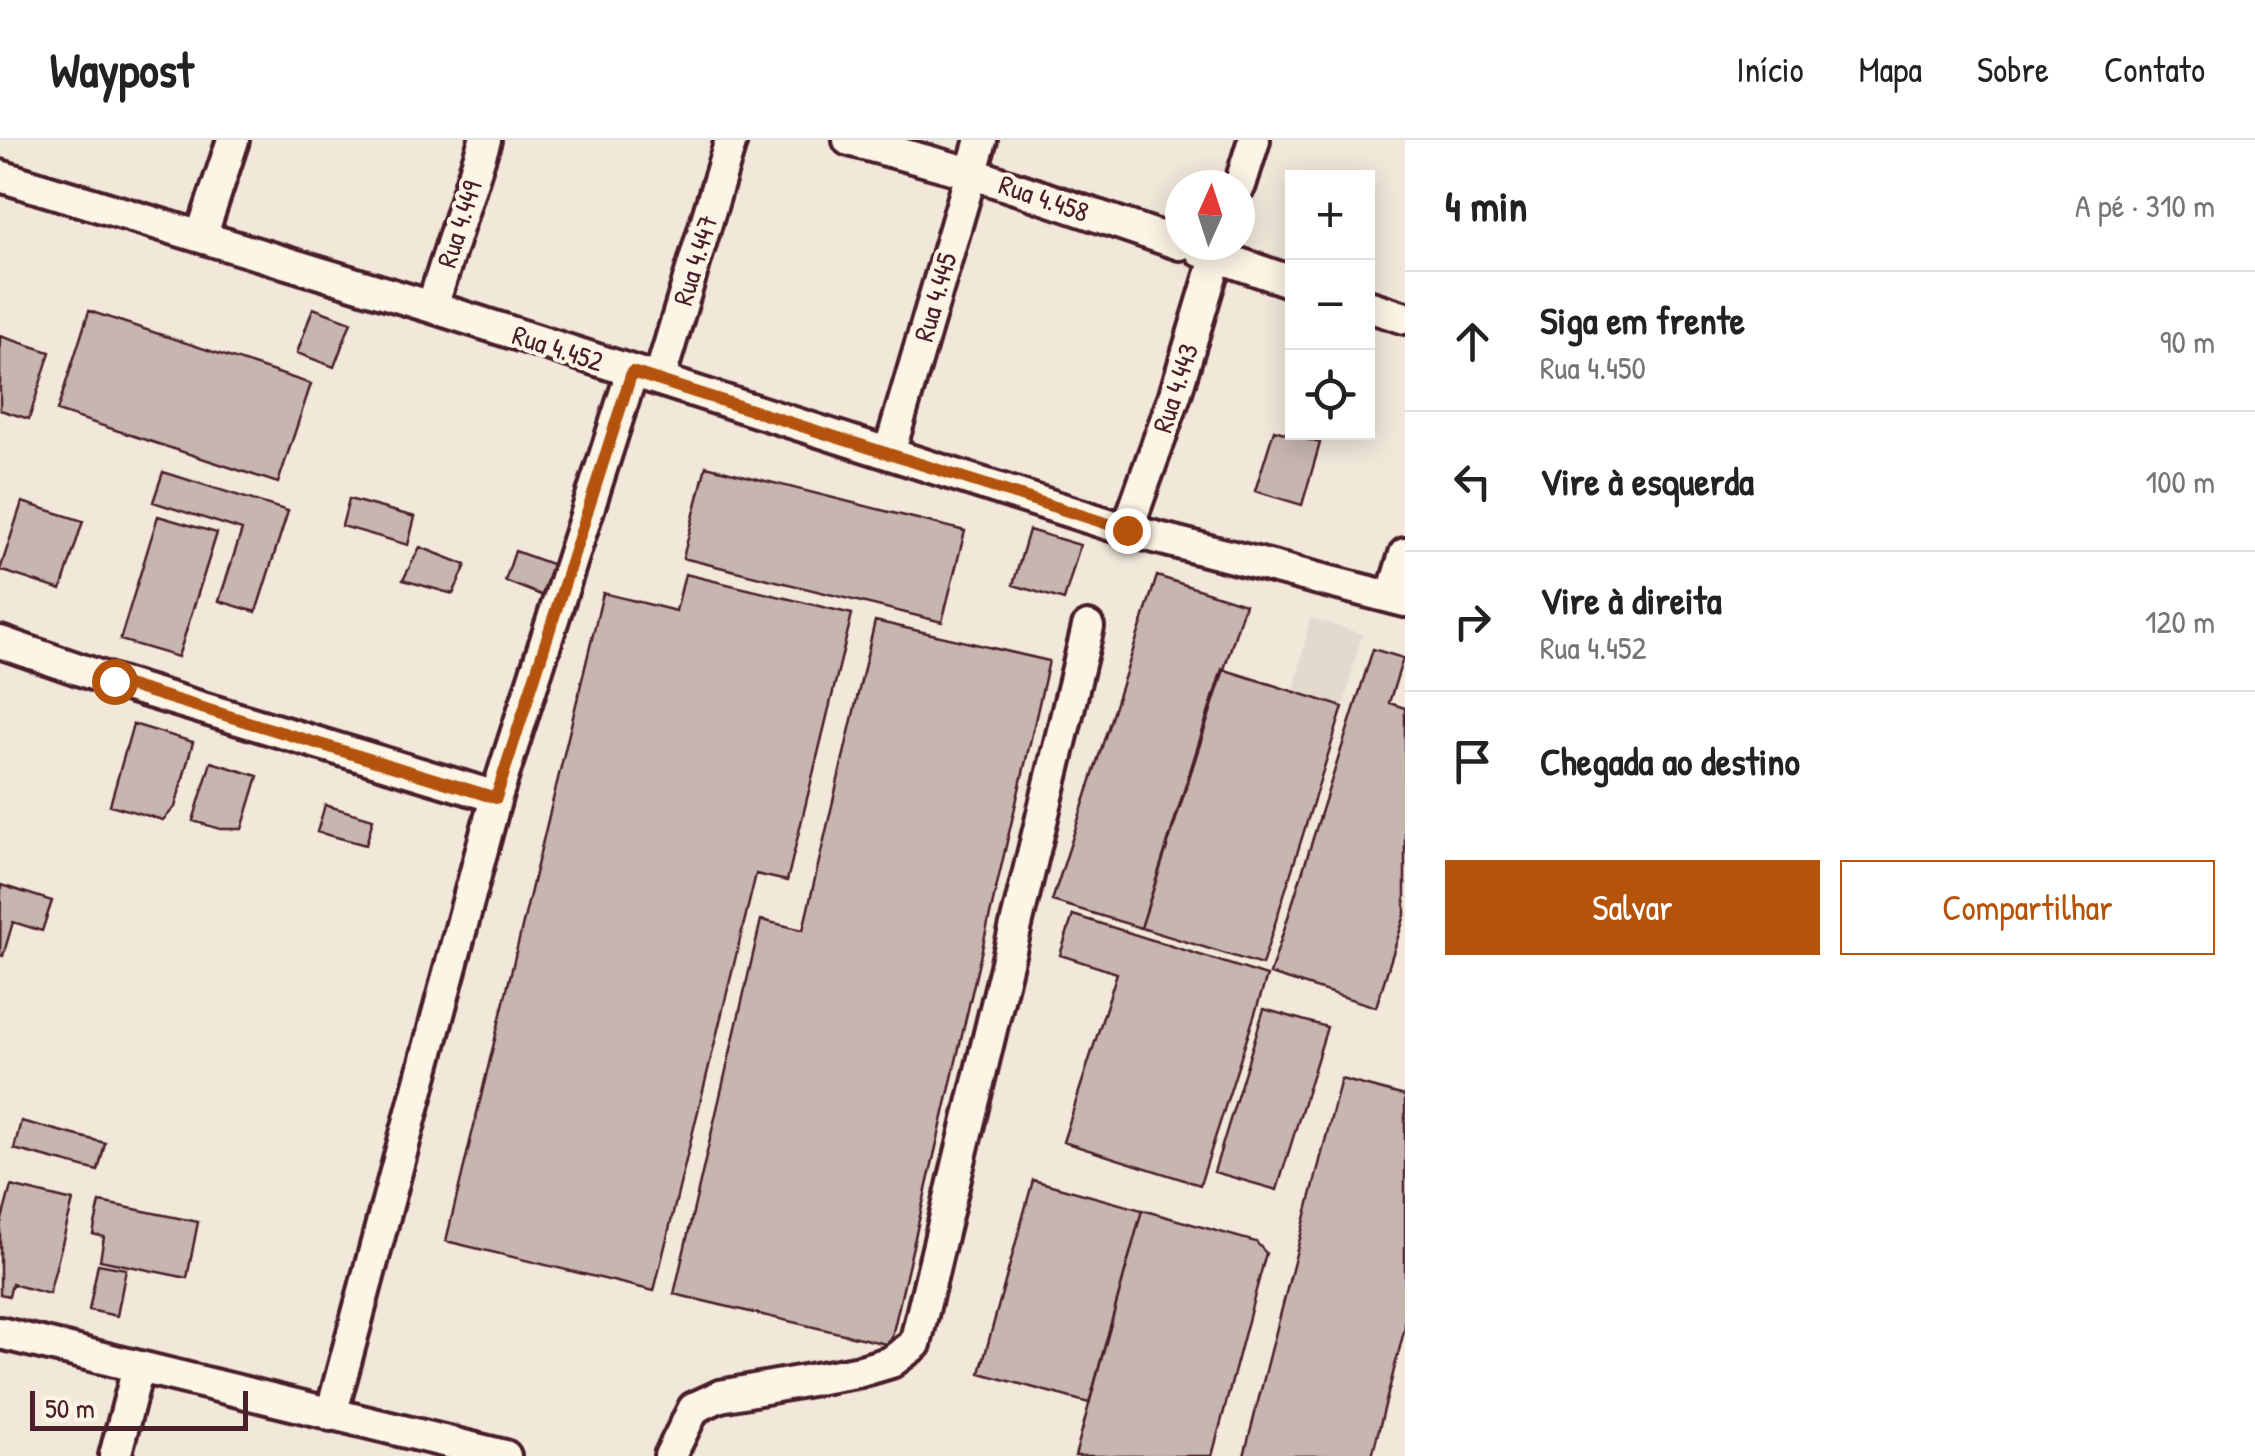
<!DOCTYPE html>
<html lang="pt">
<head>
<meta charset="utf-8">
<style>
  body { margin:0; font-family:"Patrick Hand",sans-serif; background:#f2f2f2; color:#222 }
  .controls { position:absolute; right:30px; top:30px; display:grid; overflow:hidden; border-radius:0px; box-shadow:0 5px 25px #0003 }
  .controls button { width:90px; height:90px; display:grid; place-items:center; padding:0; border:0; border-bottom:2px solid #e0e0e0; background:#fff; color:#222; font:50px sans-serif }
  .compass { position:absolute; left:1165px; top:30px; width:90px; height:90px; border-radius:50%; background:#fff; box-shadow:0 5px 25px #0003; rotate:3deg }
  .scale { position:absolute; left:30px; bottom:25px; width:218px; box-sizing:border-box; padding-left:10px; border:5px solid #4a1f2b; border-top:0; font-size:28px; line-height:35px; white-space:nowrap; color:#4a1f2b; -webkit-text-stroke:8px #fcf5e5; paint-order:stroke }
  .stop { position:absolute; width:30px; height:30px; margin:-22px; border:8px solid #b45309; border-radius:50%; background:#fff }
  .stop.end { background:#b45309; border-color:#fff; box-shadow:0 2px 10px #0008 }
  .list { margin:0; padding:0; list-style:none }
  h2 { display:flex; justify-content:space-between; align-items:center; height:130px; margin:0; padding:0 40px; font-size:42px }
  h2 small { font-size:32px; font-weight:400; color:#767676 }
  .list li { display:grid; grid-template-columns:65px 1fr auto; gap:30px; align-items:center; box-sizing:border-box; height:140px; padding:0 40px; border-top:2px solid #e0e0e0 }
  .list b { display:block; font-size:38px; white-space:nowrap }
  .list p { margin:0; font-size:32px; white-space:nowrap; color:#767676 }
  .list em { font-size:32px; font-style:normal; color:#767676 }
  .actions { display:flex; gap:20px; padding:30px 40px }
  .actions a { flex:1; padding:22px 0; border:2px solid #b45309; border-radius:0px; text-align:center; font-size:35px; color:#b45309 }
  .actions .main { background:#b45309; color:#fff }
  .icon { flex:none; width:55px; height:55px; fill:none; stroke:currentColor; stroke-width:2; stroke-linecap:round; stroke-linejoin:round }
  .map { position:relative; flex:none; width:1405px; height:1316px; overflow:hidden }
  header { display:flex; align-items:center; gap:60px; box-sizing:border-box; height:140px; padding:0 50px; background:#fff; border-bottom:2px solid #e0e0e0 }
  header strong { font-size:48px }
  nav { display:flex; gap:55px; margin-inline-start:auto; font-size:35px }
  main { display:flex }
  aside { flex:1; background:#fff }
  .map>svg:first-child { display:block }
</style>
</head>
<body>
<header>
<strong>Waypost</strong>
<nav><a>Início</a><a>Mapa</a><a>Sobre</a><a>Contato</a></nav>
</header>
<main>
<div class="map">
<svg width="1405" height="1316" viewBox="0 0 1405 1316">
  <rect width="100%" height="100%" fill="#f1e8da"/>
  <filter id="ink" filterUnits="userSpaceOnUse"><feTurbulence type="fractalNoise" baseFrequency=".01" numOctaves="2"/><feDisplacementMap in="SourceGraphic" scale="20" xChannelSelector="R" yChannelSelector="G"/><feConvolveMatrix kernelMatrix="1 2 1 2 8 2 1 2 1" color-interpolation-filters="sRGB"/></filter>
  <g filter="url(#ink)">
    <path fill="#e4d9cd" d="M1310 478 1362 494 1343 567 1294 552Z"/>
    <path fill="#c7b6af" stroke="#4a1f2b" stroke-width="2.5" d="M313 168 351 182 334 227 297 213Z
      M89 171 311 244 278 343 57 271Z
      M0 196 50 212 29 279 0 270Z
      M1274 290 1320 303 1302 365 1255 351Z
      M706 326 965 391 942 482 683 418Z
      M163 332 288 371 256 472 219 461 242 390 153 362Z
      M349 359 415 377 408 405 342 386Z
      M22 362 83 381 61 450 0 430Z
      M158 376 217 393 178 517 120 500Z
      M1029 390 1080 405 1064 460 1013 445Z
      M420 407 466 425 453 454 403 440Z
      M515 411 554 425 546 457 505 441Z
      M685 434 852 474 787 741 756 734 654 1151 446 1101 603 453 676 471Z
      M1157 436 1245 464 1141 788 1052 761Z
      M875 481 1049 521 890 1205 674 1154 761 780 803 790Z
      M1373 509 1403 518 1389 563 1405 568V775L1376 867 1270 834Z
      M1222 529 1343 567 1262 825 1141 788Z
      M133 584 193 602 175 667 163 680 110 665Z
      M211 622 258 636 242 689H220L193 681Z
      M325 665 373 679 366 705 317 692Z
      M1 745 52 761 42 791 13 782 3 816 0 815Z
      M1073 775 1267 836 1200 1045 1063 1002 1117 833 1060 815Z
      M1264 869 1327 887 1277 1050 1214 1032Z
      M1341 939 1405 956V1187L1372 1316H1244Z
      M21 981 105 1003 98 1031 14 1009Z
      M1033 1040 1142 1070 1089 1263 980 1233Z
      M11 1046 73 1061 49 1154 12 1144 9 1156 0 1154V1087Z
      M100 1062 198 1082 187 1138 100 1120 104 1097 93 1094Z
      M1142 1070 1256 1102 1266 1113 1212 1316H1075Z
      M98 1124 126 1129 117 1176 89 1170Z"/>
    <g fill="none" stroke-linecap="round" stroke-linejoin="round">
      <g stroke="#4a1f2b" stroke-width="38">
        <path id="minor" d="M849 0 971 33 1180 104
          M0 36 432 167 1127 390 1405 461
          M1240 45 1254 0
          M201 97 233 0
          M1201 111 1292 142
          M1368 166 1405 178
          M432 167 485 0
          M659 240 731 0
          M889 313 981 0
          M1127 390 1175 255 1220 105
          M1392 457 1405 414
          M0 502 113 541 496 657
          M0 1193 505 1316
          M331 1275 496 657 632 232
          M115 1316 138 1228
          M670 1316 694 1268 720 1256 861 1231 891 1222 915 1204 1088 487"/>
      </g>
      <use href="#minor" stroke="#fcf5e5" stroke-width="30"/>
    </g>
  </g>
  <g fill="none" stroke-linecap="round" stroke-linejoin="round" filter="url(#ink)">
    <path stroke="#b45309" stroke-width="12" d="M114 541 496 658 632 232 1127 390"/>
  </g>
  <g text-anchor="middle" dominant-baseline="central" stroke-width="8" stroke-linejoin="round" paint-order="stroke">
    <g font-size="28" fill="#4a1f2b" stroke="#fcf5e5">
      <text transform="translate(1044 58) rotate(19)">Rua 4.458</text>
      <text transform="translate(459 84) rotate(-72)">Rua 4.449</text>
      <text transform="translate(695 120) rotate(-73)">Rua 4.447</text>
      <text transform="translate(935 157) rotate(-74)">Rua 4.445</text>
      <text transform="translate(558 208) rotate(18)">Rua 4.452</text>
      <text transform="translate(1175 248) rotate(-72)">Rua 4.443</text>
    </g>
  </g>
</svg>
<div class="controls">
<button>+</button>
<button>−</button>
<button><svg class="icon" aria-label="locate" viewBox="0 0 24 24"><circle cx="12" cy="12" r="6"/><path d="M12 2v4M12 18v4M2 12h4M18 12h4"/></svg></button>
</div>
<svg class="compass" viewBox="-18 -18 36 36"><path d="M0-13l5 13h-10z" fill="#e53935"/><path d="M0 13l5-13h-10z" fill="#767676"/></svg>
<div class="scale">50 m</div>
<div class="stop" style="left:114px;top:541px"></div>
<div class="stop end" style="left:1127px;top:390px"></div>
</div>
<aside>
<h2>4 min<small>A pé · 310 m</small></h2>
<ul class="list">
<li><svg class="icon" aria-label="ahead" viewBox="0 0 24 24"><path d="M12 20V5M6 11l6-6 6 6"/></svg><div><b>Siga em frente</b><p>Rua 4.450</p></div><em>90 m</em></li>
<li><svg class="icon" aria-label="left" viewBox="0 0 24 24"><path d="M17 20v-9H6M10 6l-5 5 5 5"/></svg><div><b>Vire à esquerda</b></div><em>100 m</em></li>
<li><svg class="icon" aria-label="right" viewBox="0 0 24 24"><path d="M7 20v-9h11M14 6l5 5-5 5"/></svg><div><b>Vire à direita</b><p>Rua 4.452</p></div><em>120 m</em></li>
<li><svg class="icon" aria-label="arrive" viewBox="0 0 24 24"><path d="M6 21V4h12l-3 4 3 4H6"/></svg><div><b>Chegada ao destino</b></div></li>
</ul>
<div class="actions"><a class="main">Salvar</a><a>Compartilhar</a></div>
</aside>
</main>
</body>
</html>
